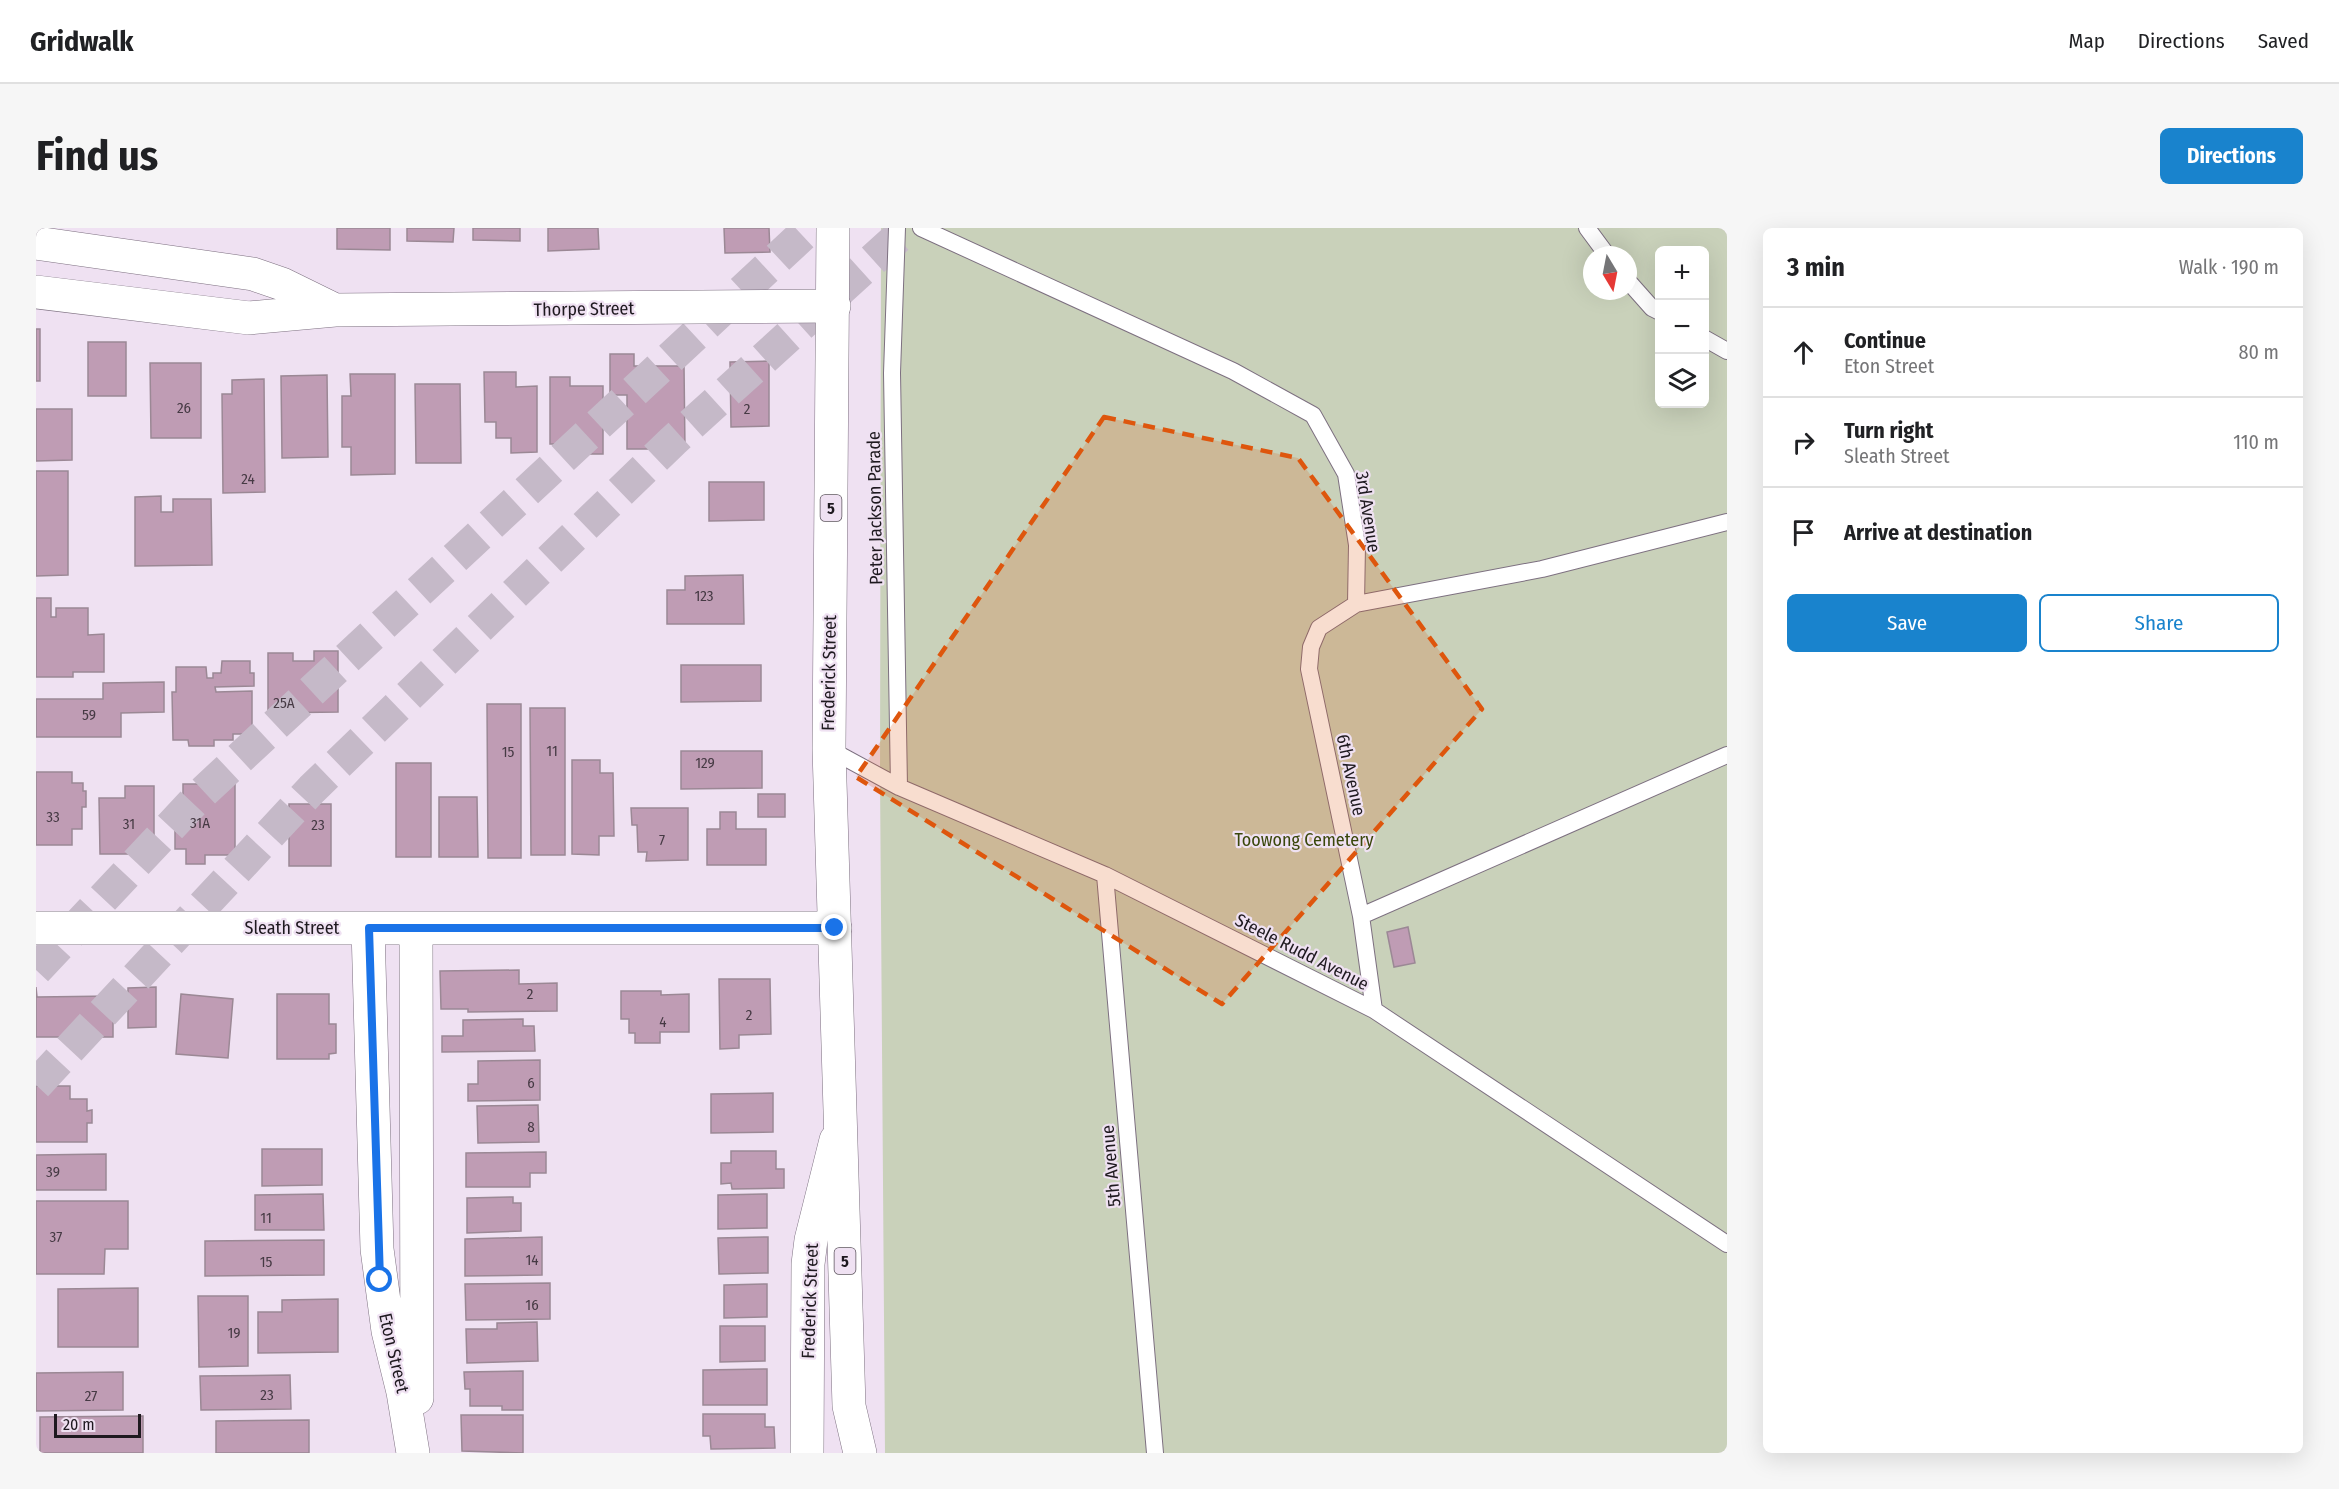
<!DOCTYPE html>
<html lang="en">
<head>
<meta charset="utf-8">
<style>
  body { margin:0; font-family:"Fira Sans Condensed",sans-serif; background:#f6f6f6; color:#202124 }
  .controls { position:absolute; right:18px; top:18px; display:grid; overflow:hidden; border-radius:9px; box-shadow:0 6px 24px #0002 }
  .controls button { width:54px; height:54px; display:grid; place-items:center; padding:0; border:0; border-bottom:2px solid #e0e0e0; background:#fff; color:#202124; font:30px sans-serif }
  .compass { position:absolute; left:1547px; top:18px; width:54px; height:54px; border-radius:50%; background:#fff; box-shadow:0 6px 24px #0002; rotate:170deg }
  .scale { position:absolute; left:18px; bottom:15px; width:87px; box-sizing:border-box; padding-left:6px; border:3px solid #1e191f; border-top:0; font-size:16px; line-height:21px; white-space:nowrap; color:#1e191f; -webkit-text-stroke:4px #efe1f2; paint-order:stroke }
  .stop { position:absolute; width:18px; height:18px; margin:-14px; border:4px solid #1a73e8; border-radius:50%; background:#fff }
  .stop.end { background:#1a73e8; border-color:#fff; box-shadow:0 2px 6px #0008 }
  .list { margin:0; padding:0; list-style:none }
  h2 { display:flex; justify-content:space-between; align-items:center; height:78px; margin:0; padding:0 24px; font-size:26px }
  h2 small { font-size:20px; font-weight:400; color:#757577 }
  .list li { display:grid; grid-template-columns:39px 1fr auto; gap:18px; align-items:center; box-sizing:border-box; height:90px; padding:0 24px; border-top:2px solid #e0e0e0 }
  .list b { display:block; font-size:22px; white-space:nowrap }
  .list p { margin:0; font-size:20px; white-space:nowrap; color:#757577 }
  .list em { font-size:20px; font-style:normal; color:#757577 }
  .actions { display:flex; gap:12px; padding:18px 24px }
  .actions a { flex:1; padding:14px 0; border:2px solid #1983cd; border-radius:9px; text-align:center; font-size:21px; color:#1983cd }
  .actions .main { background:#1983cd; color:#fff }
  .icon { flex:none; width:33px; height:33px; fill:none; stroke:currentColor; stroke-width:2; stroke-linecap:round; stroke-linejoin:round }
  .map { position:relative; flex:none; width:1691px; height:1225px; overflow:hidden; border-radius:9px }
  header { display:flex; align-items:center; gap:36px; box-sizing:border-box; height:84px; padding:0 30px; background:#fff; border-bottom:2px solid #e0e0e0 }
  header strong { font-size:28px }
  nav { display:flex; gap:33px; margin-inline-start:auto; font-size:21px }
  .intro { display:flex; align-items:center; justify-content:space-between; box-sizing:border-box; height:144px; padding:0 36px }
  h1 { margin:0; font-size:42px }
  .button { padding:15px 27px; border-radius:9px; background:#1983cd; color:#fff; font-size:21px; font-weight:700 }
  main { display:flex; gap:36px; padding:0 36px }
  aside { flex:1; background:#fff; border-radius:9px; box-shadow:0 6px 24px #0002 }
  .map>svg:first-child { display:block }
</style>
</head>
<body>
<header>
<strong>Gridwalk</strong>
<nav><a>Map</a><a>Directions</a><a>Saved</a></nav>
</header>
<div class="intro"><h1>Find us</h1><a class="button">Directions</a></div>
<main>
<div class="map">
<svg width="1691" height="1225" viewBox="0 0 1691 1225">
  <rect width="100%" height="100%" fill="#efe1f2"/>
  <path fill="#c9d1ba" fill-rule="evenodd" d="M845 0H1691V1225H849L844 549ZM1624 22H1668V176H1624ZM1556 27H1592V63H1556Z"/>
  <path fill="#bf9cb4" stroke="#9b8895" stroke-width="1.5" d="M301 0H354V22L301 21Z
    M371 0H418L417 14 371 13Z
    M437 0H484V13L437 12Z
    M512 0H562L563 21 512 23Z
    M688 0H733L734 24 689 25Z
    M0 101H4V153H0Z
    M52 114H90V168H52Z
    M574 126H598V138H648L649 221H591V167H574Z
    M733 133V198L695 199 694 134Z
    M114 135H165V210H115Z
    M448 144H480V159L501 158V224L475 225V210H460V194H449Z
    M314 146H359V246L315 247V219H306V168H315Z
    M291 147 292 229 246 230 245 148Z
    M514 149H534V158H567V226H528V216H514Z
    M228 151 229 264 187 265 186 166H196V152Z
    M379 156H424L425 235H380Z
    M0 181H36V232L0 233Z
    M0 243H32V347L0 348Z
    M673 254H728V292L673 293Z
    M125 268V284H137V271H175L176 337 99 338V269Z
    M707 347 708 396H631V362H649V348Z
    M0 370H15V389H20V380H52V407L68 406V444H37V449H0Z
    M278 423H302V484L232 485V425H257V433H278Z
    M186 433H214V445H218V458L179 459 180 464 216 463V506H197V512H178V518H153L152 512H137L136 464H140V439H170L171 450H177V445H185Z
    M645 437H725V473L645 474Z
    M128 454V484L85 485V509H0V471H67V455Z
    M451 476H485V630H452Z
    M494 480H529V627H495Z
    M645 523H726V560L645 561Z
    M536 532H564V545H577L578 608H563V627L536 626Z
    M360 535H395V629H360Z
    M0 544H36V555H47V563H50V579H46V601H36V617H0Z
    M147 556H199V627H169V636H150V621H139V594H147Z
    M89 558H118V609H104V626H64L63 570H89Z
    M722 566H749V589H722Z
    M403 569H441L442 629H403Z
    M253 576H295V638H253Z
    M595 580H652V632L610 633 611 624H602L601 597H596Z
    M684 584H700V601H730V637H671V601H684Z
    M1372 699 1379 735 1358 739 1351 704Z
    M483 742V756L521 755V783L432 784V781H405L404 743Z
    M683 751H734L735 806 703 807V820L684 821Z
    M0 759 1 769 77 768V809H0Z
    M120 759V799L92 800V760Z
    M585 763H625V767L653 766V804H624V815H599V805H593V791H585Z
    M145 766 197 771 192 830 140 826Z
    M241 766H293V796H300V825L293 826V831H241Z
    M487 791V798H498L499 823 406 824V808H427V792Z
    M504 832V872L432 873V856H442V833Z
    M0 858H34V871H51V883L56 882V895H51V914H0Z
    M737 865V904L675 905V866Z
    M502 877 503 914 442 915 441 878Z
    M226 921H286V957L226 958Z
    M695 923H740V941H748V960L696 961 695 955 685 956V935H695Z
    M510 924V945H494V959H430V925Z
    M70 926V962H0V927Z
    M287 966 288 1002H219V967Z
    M731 966V1000L682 1001V967Z
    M477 969V975H485V1003L431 1005V970Z
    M0 973H92V1021H69L68 1046H0Z
    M506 1009V1047L429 1048V1011Z
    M732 1009V1045L683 1046 682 1010Z
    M288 1012V1047L169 1048V1013Z
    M514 1055V1091L430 1092 429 1056Z
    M731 1056V1089L688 1090V1057Z
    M102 1060V1119H22V1061Z
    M162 1068H212V1138L163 1139Z
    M302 1071V1124L222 1125V1084H246V1072Z
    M501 1094 502 1133 431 1135 430 1101H461V1095Z
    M684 1098H729V1133L684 1134Z
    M731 1141V1177H667V1142Z
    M487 1143V1182H466V1178H434V1161H429L428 1144Z
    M87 1144V1182L0 1183V1145Z
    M254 1147 255 1181 165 1182 164 1148Z
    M667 1186H729V1199H738L739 1220 675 1221 674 1208H667Z
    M425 1187H487V1225L426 1223Z
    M107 1188V1225H4V1189Z
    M273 1192V1225H180V1193Z"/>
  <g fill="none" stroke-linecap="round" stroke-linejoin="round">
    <path stroke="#c5b9c8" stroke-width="33" stroke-dasharray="33 16" stroke-linecap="butt" d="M0 742 164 567 774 0
      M0 857 276 561 637 213 872 0"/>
    <g stroke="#7d7080" stroke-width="18">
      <path id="lane" d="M861 0 856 145 863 559
        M885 0 1197 143 1277 187 1310 246 1321 317 1320 376
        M1551 0 1571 27
        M1592 53 1616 80 1624 84
        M1668 110 1691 123
        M793 521 863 559 1069 647 1338 782 1691 1016
        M1069 647 1119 1225
        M1325 688 1691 527
        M1338 782 1325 688 1273 441 1275 419 1283 400 1320 376 1506 341 1691 294"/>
    </g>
    <g stroke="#7d7080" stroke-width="34">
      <path id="street" d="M0 15 217 46 246 56 299 82
        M0 64 213 90 299 82 798 78
        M0 700H799
        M332 700 341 1021 352 1103 367 1164 377 1225
        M380 700 381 1170
        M771 1225 772 1036 775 1012 800 912"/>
    </g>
    <g stroke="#7d7080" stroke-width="34">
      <path id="highway" d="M797 0 793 521 813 1178 824 1225"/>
    </g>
    <use href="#lane" stroke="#fff" stroke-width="16"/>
    <use href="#street" stroke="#fff" stroke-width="33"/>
    <use href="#highway" stroke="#fff" stroke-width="33"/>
  </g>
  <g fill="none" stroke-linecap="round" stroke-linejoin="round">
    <path stroke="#1a73e8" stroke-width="8" d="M344 1052 333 700H799"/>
  </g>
  <path fill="#de560d" fill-opacity="0.2" stroke="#de560d" stroke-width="4.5" stroke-dasharray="12 8" stroke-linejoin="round" d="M1068 189 1262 230 1446 481 1186 776 820 549Z"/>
  <g text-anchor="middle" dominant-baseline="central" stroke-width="4.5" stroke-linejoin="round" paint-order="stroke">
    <g font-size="15" fill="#463a44">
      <text x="148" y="180">26</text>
      <text x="711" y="181">2</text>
      <text x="212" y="251">24</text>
      <text x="668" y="368">123</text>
      <text x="248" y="475">25A</text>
      <text x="53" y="487">59</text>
      <text x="516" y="523">11</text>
      <text x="472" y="524">15</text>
      <text x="669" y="535">129</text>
      <text x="17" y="589">33</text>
      <text x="164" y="595">31A</text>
      <text x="93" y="596">31</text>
      <text x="282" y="597">23</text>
      <text x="626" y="612">7</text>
      <text x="494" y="766">2</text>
      <text x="713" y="787">2</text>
      <text x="627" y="794">4</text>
      <text x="495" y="855">6</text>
      <text x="495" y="899">8</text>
      <text x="17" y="944">39</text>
      <text x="230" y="990">11</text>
      <text x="20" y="1009">37</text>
      <text x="496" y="1032">14</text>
      <text x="230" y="1034">15</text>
      <text x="496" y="1077">16</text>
      <text x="198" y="1105">19</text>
      <text x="231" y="1167">23</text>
      <text x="55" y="1168">27</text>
    </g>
    <g fill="#efe1f2" stroke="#5d555e" stroke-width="1.5">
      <rect x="784.5" y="267" width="21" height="26" rx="4.5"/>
      <rect x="798.5" y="1020" width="21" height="26" rx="4.5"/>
    </g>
    <g font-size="16" font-weight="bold" fill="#1e191f">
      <text x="795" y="280">5</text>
      <text x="809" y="1033">5</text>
    </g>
    <g font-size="18" fill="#1e191f" stroke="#efe1f2">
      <text transform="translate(548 81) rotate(-1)">Thorpe Street</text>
      <text transform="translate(839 280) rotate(-91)">Peter Jackson Parade</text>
      <text transform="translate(1332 284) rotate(81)">3rd Avenue</text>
      <text transform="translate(793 445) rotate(-89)">Frederick Street</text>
      <text transform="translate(1315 547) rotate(78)">6th Avenue</text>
      <text x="256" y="700">Sleath Street</text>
      <text transform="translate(1266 724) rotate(27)">Steele Rudd Avenue</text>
      <text transform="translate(1075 938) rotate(-95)">5th Avenue</text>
      <text transform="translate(774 1073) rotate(-88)">Frederick Street</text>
      <text transform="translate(358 1125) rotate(77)">Eton Street</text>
    </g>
    <g font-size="18" fill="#3a470b" stroke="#efe1f2">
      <text x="1268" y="612">Toowong Cemetery</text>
    </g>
  </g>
</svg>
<div class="controls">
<button>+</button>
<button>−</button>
<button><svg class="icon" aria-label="layers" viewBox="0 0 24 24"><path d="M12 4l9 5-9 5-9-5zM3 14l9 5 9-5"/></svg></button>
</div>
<svg class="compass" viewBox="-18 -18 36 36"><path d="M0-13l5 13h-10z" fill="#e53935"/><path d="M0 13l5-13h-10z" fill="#757577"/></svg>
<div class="scale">20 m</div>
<div class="stop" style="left:344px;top:1052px"></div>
<div class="stop end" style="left:799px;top:700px"></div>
</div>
<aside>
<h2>3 min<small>Walk · 190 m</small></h2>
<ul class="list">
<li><svg class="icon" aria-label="ahead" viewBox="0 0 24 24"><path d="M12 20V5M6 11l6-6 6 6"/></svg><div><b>Continue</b><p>Eton Street</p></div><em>80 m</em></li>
<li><svg class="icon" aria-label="right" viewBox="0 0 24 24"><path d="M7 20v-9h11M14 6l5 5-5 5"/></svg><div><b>Turn right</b><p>Sleath Street</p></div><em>110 m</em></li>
<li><svg class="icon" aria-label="arrive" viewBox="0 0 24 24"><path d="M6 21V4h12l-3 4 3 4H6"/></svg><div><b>Arrive at destination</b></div></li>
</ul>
<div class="actions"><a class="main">Save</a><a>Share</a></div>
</aside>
</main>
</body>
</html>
